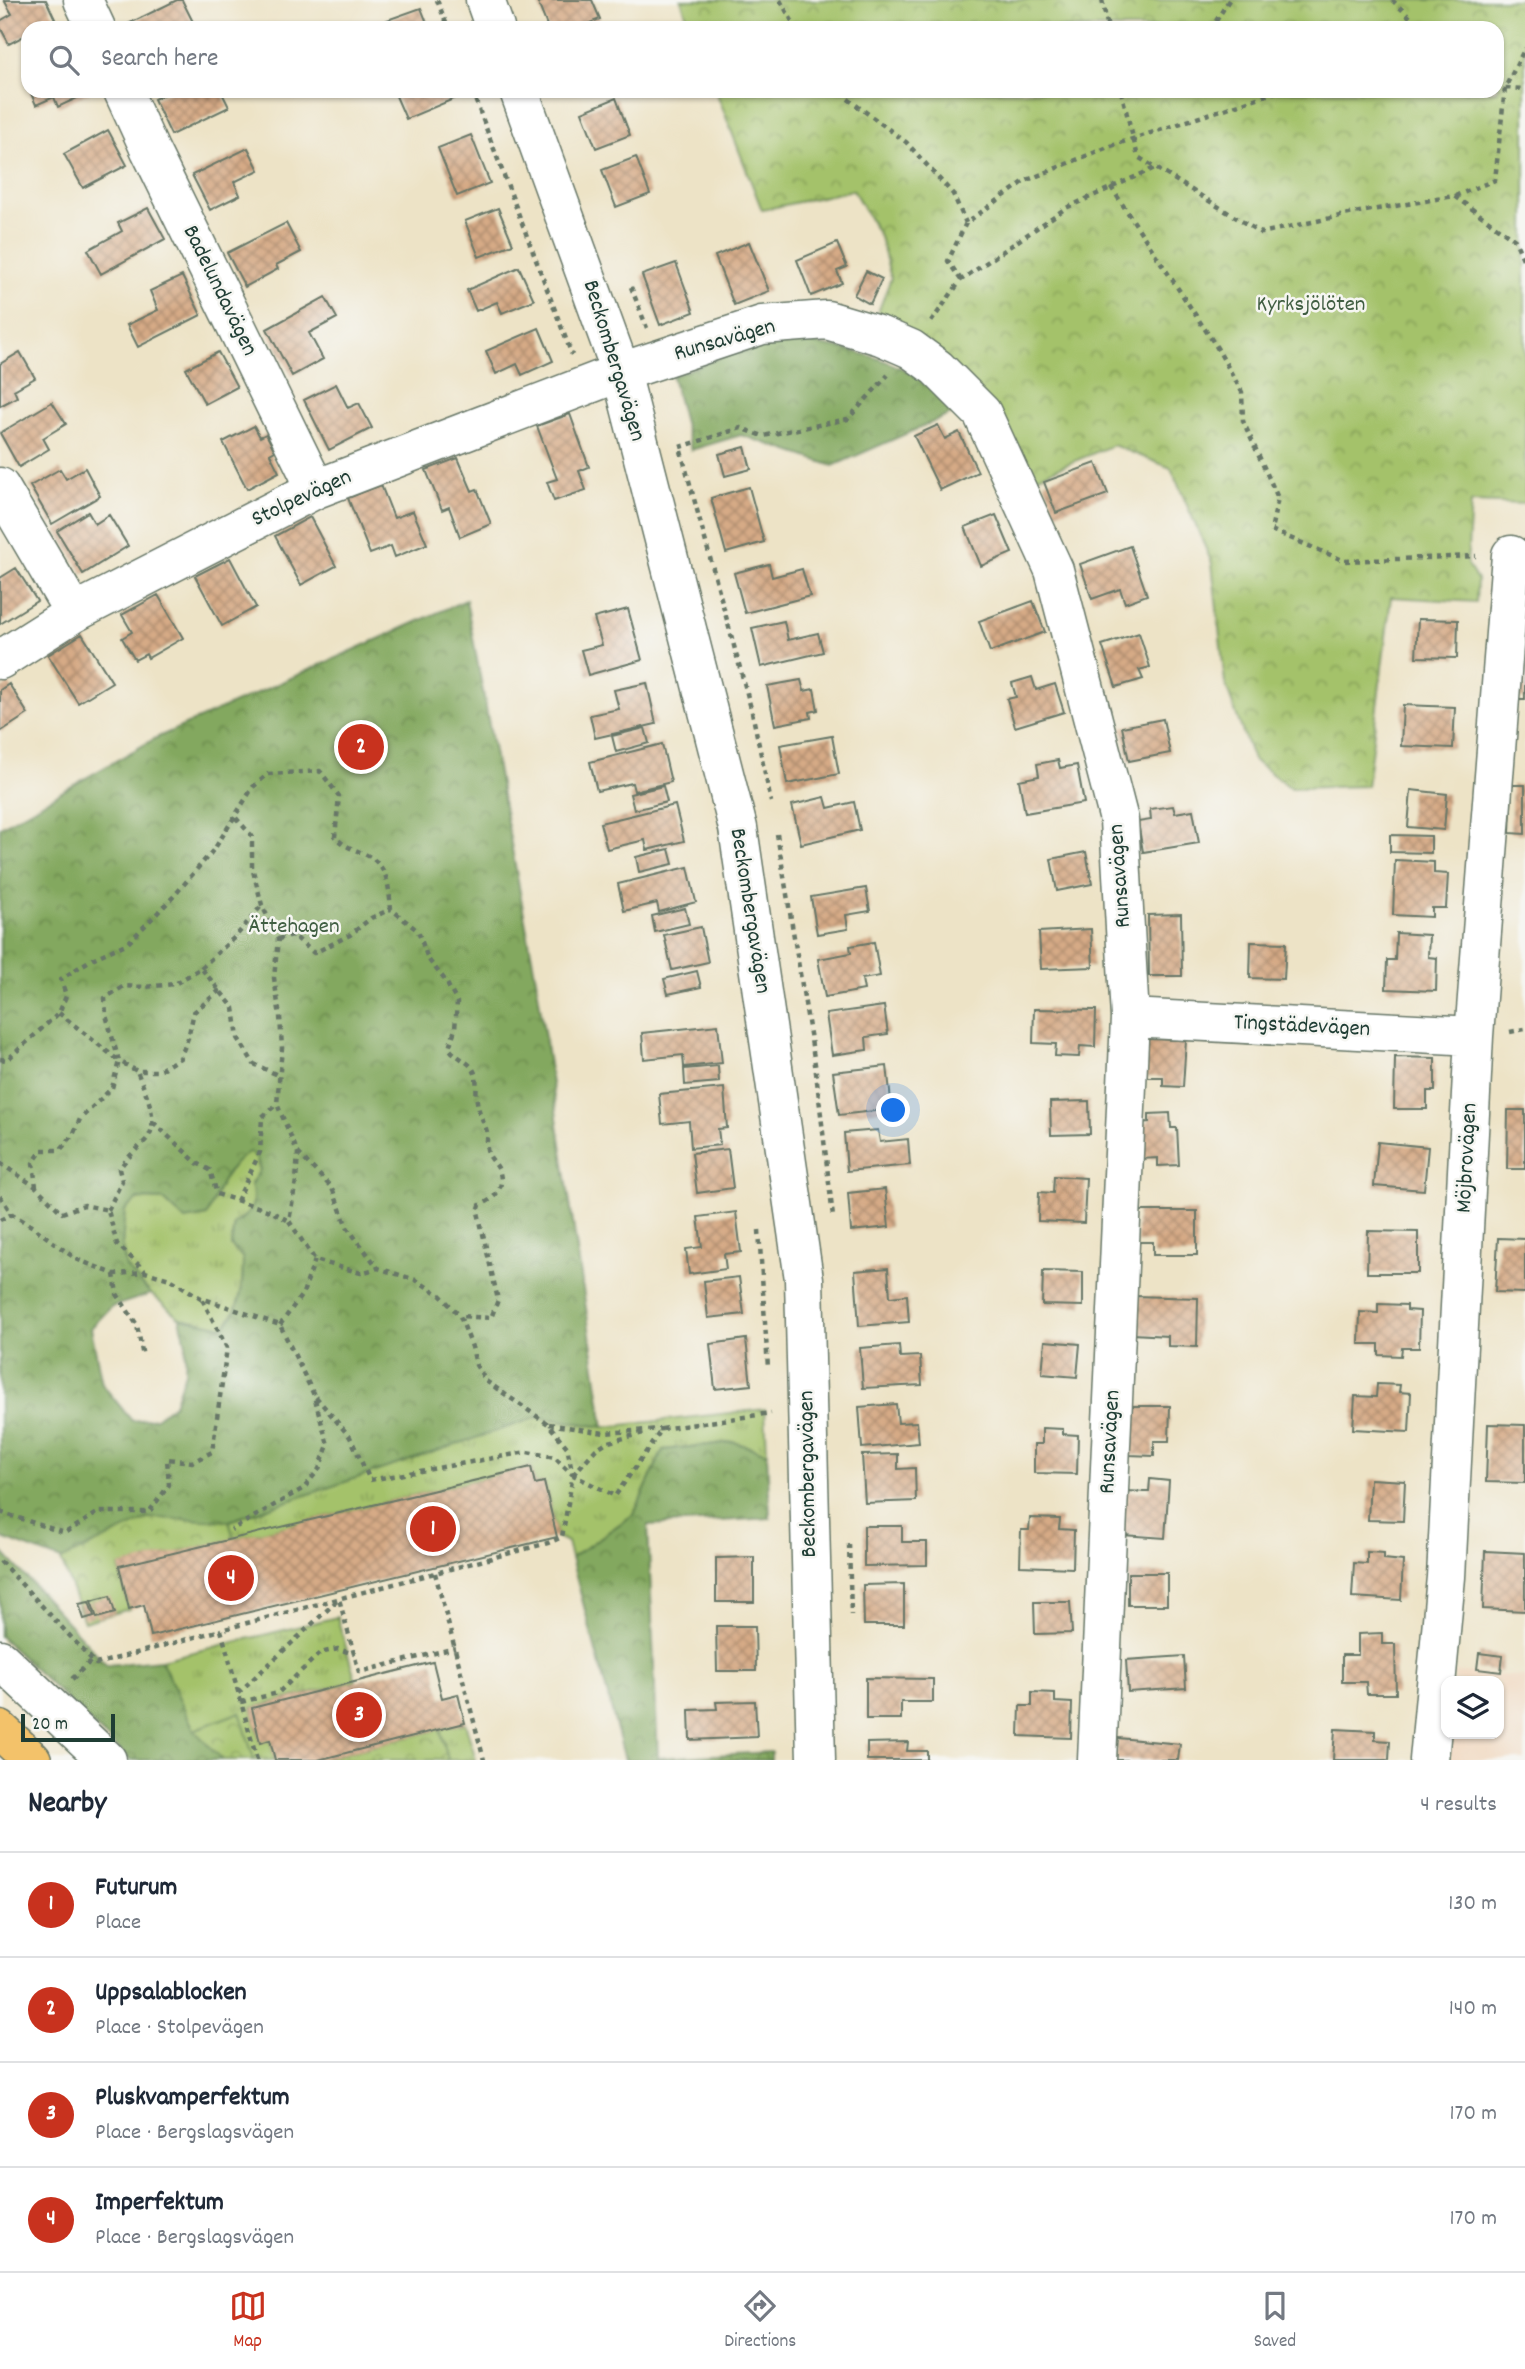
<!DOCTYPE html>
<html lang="en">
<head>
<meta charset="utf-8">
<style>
  body { margin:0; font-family:Dekko,sans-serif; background:#f6f6f7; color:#1f2937 }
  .controls { position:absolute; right:21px; bottom:21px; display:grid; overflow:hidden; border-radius:14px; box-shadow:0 2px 5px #0004 }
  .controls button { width:63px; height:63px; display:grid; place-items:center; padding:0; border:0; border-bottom:2px solid #e0e1e3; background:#fff; color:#1f2937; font:35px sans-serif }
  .scale { position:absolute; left:21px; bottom:18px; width:94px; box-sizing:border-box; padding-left:7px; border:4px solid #1f3d34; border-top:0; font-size:19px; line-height:24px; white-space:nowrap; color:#1f3d34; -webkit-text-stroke:5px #f6f6f2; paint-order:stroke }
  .you { position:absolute; left:894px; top:1111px; width:24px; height:24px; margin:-18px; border:5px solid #fff; border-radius:50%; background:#1a73e8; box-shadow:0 0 0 10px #1a73e833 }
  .badge { display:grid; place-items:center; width:46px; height:46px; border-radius:50%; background:#c8321e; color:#fff; font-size:23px; font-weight:700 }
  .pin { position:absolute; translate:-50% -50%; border:4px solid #fff; box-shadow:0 2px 7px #0006 }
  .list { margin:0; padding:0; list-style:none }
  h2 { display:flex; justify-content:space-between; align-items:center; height:91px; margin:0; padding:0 28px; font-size:30px }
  h2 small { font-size:23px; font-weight:400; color:#747a83 }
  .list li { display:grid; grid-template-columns:46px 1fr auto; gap:21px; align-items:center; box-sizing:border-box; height:105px; padding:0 28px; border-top:2px solid #e0e1e3 }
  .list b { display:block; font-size:26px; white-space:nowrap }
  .list p { margin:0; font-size:23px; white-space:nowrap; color:#747a83 }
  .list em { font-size:23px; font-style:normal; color:#747a83 }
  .icon { flex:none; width:38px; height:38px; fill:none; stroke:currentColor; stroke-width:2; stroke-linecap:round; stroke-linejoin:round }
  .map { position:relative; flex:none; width:1525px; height:1760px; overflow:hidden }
  .search { position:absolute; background:#fff; box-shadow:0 2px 5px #0004; left:21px; right:21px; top:21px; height:77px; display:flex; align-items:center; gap:18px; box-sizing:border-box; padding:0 24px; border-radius:21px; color:#747a83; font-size:26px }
  .sheet { height:511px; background:#fff }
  nav { display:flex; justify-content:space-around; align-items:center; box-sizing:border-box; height:98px; border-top:2px solid #e0e1e3; background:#fff; font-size:19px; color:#747a83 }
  nav a { display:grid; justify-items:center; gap:4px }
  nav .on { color:#c8321e }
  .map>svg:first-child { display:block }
</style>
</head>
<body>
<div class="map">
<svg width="1525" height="1760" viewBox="0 0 1525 1760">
  <defs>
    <pattern id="grass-tufts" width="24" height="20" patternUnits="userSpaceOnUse" patternTransform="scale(1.75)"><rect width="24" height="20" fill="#a4c26a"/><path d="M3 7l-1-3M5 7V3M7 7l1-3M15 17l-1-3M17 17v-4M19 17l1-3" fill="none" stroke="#859f58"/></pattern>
    <pattern id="forest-crowns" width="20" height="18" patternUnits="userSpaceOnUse" patternTransform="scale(1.75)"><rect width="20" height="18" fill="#83a85e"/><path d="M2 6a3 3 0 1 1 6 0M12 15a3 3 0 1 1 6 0" fill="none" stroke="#6b8a4e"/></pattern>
    <pattern id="park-crowns" width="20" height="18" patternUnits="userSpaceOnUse" patternTransform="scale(1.75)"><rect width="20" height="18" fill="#a4c26a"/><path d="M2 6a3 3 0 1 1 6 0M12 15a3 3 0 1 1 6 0" fill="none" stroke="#859f58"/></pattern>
    <pattern id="building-cross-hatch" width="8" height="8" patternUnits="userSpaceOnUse" patternTransform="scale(1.75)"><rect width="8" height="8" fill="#d6aa86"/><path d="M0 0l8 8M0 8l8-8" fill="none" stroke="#ad8c6e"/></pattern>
  </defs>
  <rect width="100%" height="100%" fill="#f6f6f2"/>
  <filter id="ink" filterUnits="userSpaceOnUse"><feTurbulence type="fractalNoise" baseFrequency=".0143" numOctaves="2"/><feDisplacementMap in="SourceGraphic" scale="14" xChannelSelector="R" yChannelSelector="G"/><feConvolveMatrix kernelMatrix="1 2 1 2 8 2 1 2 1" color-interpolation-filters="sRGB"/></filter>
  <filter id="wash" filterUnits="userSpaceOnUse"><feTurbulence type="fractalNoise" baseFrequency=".00686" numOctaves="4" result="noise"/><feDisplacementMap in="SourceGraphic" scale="28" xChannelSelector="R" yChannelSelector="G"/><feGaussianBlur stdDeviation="1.57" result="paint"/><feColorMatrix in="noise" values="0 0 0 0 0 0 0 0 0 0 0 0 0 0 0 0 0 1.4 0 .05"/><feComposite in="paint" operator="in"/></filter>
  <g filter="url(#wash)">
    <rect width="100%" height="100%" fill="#ede3c6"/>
    <path fill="#f0d6bc" d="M1455 1672 1525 1677V1760H1449L1450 1734H1499V1681H1454Z"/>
    <path fill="url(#grass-tufts)" stroke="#62804f" stroke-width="2" d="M249 1151 257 1159 260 1170 251 1184C258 1205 251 1213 234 1224L231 1246 243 1258C243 1285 242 1306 224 1327L180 1318 151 1294 126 1267 122 1246 125 1210 138 1199 164 1200 185 1220 206 1216C218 1190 225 1168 249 1151Z
      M765 1409 767 1453 734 1442 663 1450 634 1514 571 1558 567 1542 557 1537 544 1482 535 1484 531 1467 234 1539 229 1521 538 1417 604 1427Z
      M337 1617 356 1681 252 1708 260 1742 270 1740 275 1760H254L240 1712 194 1730 161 1660Z
      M465 1723 476 1760H448L440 1729Z"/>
    <path fill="url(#forest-crowns)" stroke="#517249" stroke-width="2" fill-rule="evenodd" d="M789 340C831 346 879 353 916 376 931 385 945 400 958 411L833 466 741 435 691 450 672 376 724 356Z
      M466 600 536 979 604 1427 538 1417 229 1521 150 1518 61 1560 0 1537V827L156 738ZM249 1152 257 1159 260 1170 251 1184C257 1205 252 1213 234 1224L231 1246 243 1258C243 1286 243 1305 224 1327L180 1318 186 1344 185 1372 174 1404 156 1418 132 1421 102 1384 91 1328 111 1307 151 1294 126 1267 122 1246 125 1210 138 1199 164 1200 185 1220 207 1216C217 1192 226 1166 249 1152Z
      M734 1442 767 1453 770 1518 648 1525 658 1758 771 1752V1760H625L571 1558 634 1514 663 1450Z
      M0 1549 107 1665 161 1660 194 1730 223 1760H130L0 1636Z"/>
    <path fill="url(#park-crowns)" stroke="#62804f" stroke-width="2" d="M681 0H1525V504L1471 502 1467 564 1477 580 1476 602 1391 597 1367 786 1291 788 1253 760 1225 683 1212 563 1171 468 1113 445 1029 480 874 323 891 278 880 237 853 190 762 210 716 91H1497V28H691Z
      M150 1518 229 1521 234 1539 119 1567 129 1609 84 1622 61 1560Z
      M240 1712 254 1760H223L194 1730Z
      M440 1729 448 1760H318Z"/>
    <g id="blocks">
      <path fill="url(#building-cross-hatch)" d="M4 0H46L55 19 38 28H28V34L9 44 0 27V21L12 14Z
        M177 0H182L196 28H120Z
        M546 0H592L600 19 577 28H548L538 3Z
        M421 8 429 28H390L387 20Z
        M30 91H92L58 107 54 97 36 105Z
        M171 91H221L229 107 171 135 154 99Z
        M407 91H453L456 98 406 119 396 96Z
        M616 98 630 135 596 148 582 112Z
        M108 130 127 165 83 188 64 154Z
        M471 135 490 183 457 196 438 148Z
        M248 148 259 170 234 182 240 195 210 210 192 175Z
        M636 157 650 194 616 207 602 170Z
        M148 208 165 239 101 274 88 250 122 231 118 223Z
        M498 208 513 244 479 257 465 221Z
        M286 223 301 252 276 265 278 269 245 287 227 253Z
        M749 242 769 291 734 305 715 256Z
        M837 243 847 267 837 271 842 283 811 296 797 260Z
        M676 263 694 312 660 325 642 275Z
        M519 267 534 300 502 313 497 302 476 311 467 290Z
        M866 271 882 279 870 304 854 295Z
        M182 276 201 315 138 347 127 325 158 310 150 291Z
        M325 297 337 318 309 333 323 359 292 376 267 329Z
        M539 328 553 361 522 375 517 364 496 374 486 351Z
        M20 352 35 378 14 390 17 397 0 406V364Z
        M218 352 237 387 205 404 186 369Z
        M336 384 348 408 359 403 372 428 329 450 304 400Z
        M52 402 66 424 43 438 49 449 19 467 0 433Z
        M570 414 589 467 579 471 586 490 554 501 547 482 557 479 537 426Z
        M938 425 945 439 959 432 978 472 940 490 914 436Z
        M254 426 260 437 266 434 275 451 270 454 279 472 247 489 223 442Z
        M745 447 751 469 725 476 719 454Z
        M458 458 472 491 477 489 491 524 460 537 449 507 442 510 426 470Z
        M1096 463 1108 494 1056 513 1044 482Z
        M85 468 100 496 52 524 30 486 60 469 66 479Z
        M381 485 394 518 413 511 427 544 395 557 391 546 370 554 348 498Z
        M749 487 764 542 726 553 711 498Z
        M88 512 95 524 109 515 128 546 83 574 57 531Z
        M996 515 1012 553 981 566 965 527Z
        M310 517 336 566 301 585 275 536Z
        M1130 546 1147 595 1125 603 1120 589 1092 599 1080 564Z
        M230 558 256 607 222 626 195 576Z
        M769 564 772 577 802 569 810 596 745 613 734 573Z
        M16 568 37 601 0 624V578Z
        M158 595 183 638 148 658 146 654 135 660 122 638 132 632 122 615Z
        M1033 601 1045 632 990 652 979 621Z
        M628 609 642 660 588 675 581 650 602 645 594 618Z
        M1418 619 1458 620 1457 658 1416 657Z
        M784 621 788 640 818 633 823 652 761 667 752 628Z
        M1139 633 1150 667 1139 670 1143 679 1116 687 1102 645Z
        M82 634 112 682 78 703 48 655Z
        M1519 651H1525V699H1516Z
        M1032 677 1036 690 1055 684 1064 712 1015 727 1007 699 1016 697 1012 683Z
        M801 680 804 691 814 689 818 710 810 712 811 718 775 725 767 686Z
        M647 683 656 724 595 738 590 715 619 709 614 690Z
        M9 684 28 714 0 732V690Z
        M1403 705 1455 707 1453 748 1401 746Z
        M1163 719 1170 753 1129 761 1122 727Z
        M645 728 649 743 616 752 612 736Z
        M832 736 839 774 787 784 780 745Z
        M662 744 671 782 634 791 632 783 597 791 590 762Z
        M1058 760 1060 768 1077 765 1084 803 1025 813 1019 780 1039 776 1037 764Z
        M1512 785H1525V834L1510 833Z
        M663 786 667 802 634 810 630 794Z
        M1411 790 1447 794 1444 830 1408 827Z
        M825 797 828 808 854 802 860 830 801 844 792 805Z
        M675 805 684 841 647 850 645 840 607 849 600 823Z
        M1173 806 1175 813 1193 810 1199 843 1143 852 1138 822 1151 820 1150 809Z
        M1390 835 1431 836V853L1390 852Z
        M669 849 673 864 639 872 636 857Z
        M1086 852 1092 884 1057 891 1051 859Z
        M1395 860 1434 862V873L1448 874 1446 908H1432V917L1393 915Z
        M688 867 696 902 659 912 657 903 624 911 618 884Z
        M866 888 870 911 846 915 848 929 817 934 811 897Z
        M685 908 689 924 655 932 652 916Z
        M1181 914 1182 976H1149L1148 915Z
        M701 927 708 962 672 970 664 935Z
        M1091 929 1093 967 1041 969 1039 932Z
        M1396 933 1429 935 1428 957 1437 958 1436 991 1386 989 1387 960H1395Z
        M874 942 880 976 862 979 864 990 825 997 818 959 851 953 850 946Z
        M1251 942 1286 943 1284 979 1250 978Z
        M697 971 701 987 668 994 664 979Z
        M884 1006 888 1034 866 1037 867 1050 832 1055 826 1014Z
        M1034 1009 1096 1010 1095 1047 1080 1046 1079 1057 1055 1056 1056 1044 1033 1043Z
        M718 1025 722 1063 684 1067 683 1055 644 1059 642 1033Z
        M1146 1039 1186 1040 1183 1087 1163 1086V1077H1145Z
        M1395 1057 1435 1058V1091H1427V1109H1394Z
        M718 1066 719 1082 685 1085 684 1069Z
        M887 1066 892 1109 839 1115 833 1072Z
        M724 1088 727 1128 718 1129 720 1145 691 1148 689 1121 662 1124 659 1094Z
        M1089 1101 1090 1134 1051 1135 1050 1102Z
        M1508 1110H1525V1169H1507Z
        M1170 1113 1171 1128H1177L1179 1165 1158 1166V1158L1140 1159 1139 1123 1149 1122V1114Z
        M878 1130 880 1142 908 1139 910 1165 847 1171 844 1133Z
        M1378 1142 1428 1147 1424 1190 1374 1186Z
        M728 1149 733 1188 697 1193 692 1153Z
        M1054 1176 1086 1178 1084 1223 1038 1221 1039 1192 1053 1193Z
        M885 1189 889 1227 851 1231 848 1193Z
        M1137 1211H1197V1255H1153V1242H1137Z
        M736 1212 741 1252 724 1254 726 1269 689 1274 686 1249 702 1247 698 1217Z
        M1368 1231 1418 1232V1273H1367Z
        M1498 1238 1525 1239V1293L1495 1292Z
        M888 1268 890 1297 907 1295 909 1322 859 1326 855 1271Z
        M1043 1271 1083 1272V1306L1042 1305Z
        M739 1277 744 1314 708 1318 704 1281Z
        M1134 1296 1198 1298 1197 1347 1168 1346V1336L1133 1334Z
        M1378 1304 1407 1305V1310L1420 1311 1419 1348H1402L1401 1356 1379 1355V1344H1359L1360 1312 1378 1313Z
        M746 1339 751 1385 715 1389 710 1344Z
        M1045 1341 1080 1344 1077 1377 1042 1374Z
        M899 1345 900 1357 920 1356 922 1385 863 1388 860 1348Z
        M1377 1384 1400 1385 1399 1392 1411 1393 1409 1432 1353 1429 1355 1396 1376 1397Z
        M896 1404 898 1423 917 1422 919 1443 862 1448 859 1407Z
        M1130 1406H1170L1169 1441H1154V1456L1129 1455Z
        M1488 1424 1525 1425V1483L1486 1482Z
        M1042 1428 1063 1429V1434L1078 1435 1077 1474 1034 1473V1444H1042Z
        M898 1454V1469L915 1468 916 1501 865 1503 862 1455Z
        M531 1467 535 1484 544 1482 557 1537 151 1636 144 1605 129 1609 119 1566Z
        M1150 1479 1169 1481 1165 1538 1123 1535 1125 1491 1149 1492Z
        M1370 1479 1405 1481 1403 1521 1368 1520Z
        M1030 1518 1060 1519 1059 1529 1074 1530 1073 1568 1020 1566 1021 1530H1029Z
        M864 1526H902V1542H927V1565L864 1566Z
        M1485 1551 1525 1553V1611L1483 1609Z
        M1367 1552 1384 1553V1559L1403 1561 1401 1600 1352 1597 1354 1563 1367 1564Z
        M754 1557V1602H716V1558Z
        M1128 1573H1167V1605H1128Z
        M904 1584V1625H864L863 1585Z
        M110 1596 115 1613 97 1618 91 1601Z
        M89 1602 94 1616 84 1619 79 1604Z
        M1034 1602H1070L1072 1633 1035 1634Z
        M716 1626H755L756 1671H717Z
        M1382 1633V1644H1395L1396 1694H1367L1366 1682H1342V1655H1358V1634Z
        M1479 1653 1503 1656 1501 1672 1477 1669Z
        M1184 1656 1186 1688 1128 1692 1126 1660Z
        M433 1662 442 1698 458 1694 465 1723 318 1760H275L270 1740 260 1743 252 1708Z
        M866 1678 933 1679V1702H901V1719H866Z
        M1032 1692 1055 1693V1702L1072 1703 1071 1738 1019 1736 1020 1706H1032Z
        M755 1701 757 1737 690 1740 689 1710 717 1709 716 1702Z
        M1335 1729 1375 1731V1740L1390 1741 1389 1760H1333Z
        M1118 1738 1180 1744 1178 1760H1116Z
        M908 1742 907 1751H927V1760H867V1743Z"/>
    </g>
  </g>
  <g filter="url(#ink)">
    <use href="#blocks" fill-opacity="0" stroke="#677767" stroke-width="2"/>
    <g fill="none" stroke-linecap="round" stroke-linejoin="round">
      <g stroke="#677767" stroke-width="41">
        <path id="minor" d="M83 0 96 28
          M485 0 495 28
          M123 91 150 150 316 489
          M519 91 621 372 738 828 804 1279 816 1760
          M0 487 74 613
          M0 660 74 613 316 489 621 372 762 325 827 320 881 336 911 349 937 368 982 413 1054 570 1119 820 1130 1018 1097 1760
          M1130 1018 1474 1036
          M0 1659 107 1760
          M1429 1760 1446 1577 1474 1036 1511 555"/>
      </g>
      <g stroke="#677767" stroke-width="41">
        <path id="major" d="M0 1730 32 1760"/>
      </g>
      <path stroke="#677767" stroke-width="4.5" stroke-dasharray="5 5" stroke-linecap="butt" d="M437 0 448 28
        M780 0 796 28
        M1102 0 1108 28
        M1392 0 1421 28
        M1209 28 1213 26 1229 0
        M1497 83 1505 88 1525 89
        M472 91 572 355
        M842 91 848 99 906 142 953 194 966 223
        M1121 91 1138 157 1261 233 1354 213 1454 196 1515 240 1525 264
        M1111 187 1216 346 1242 392 1243 421 1278 498 1271 530 1345 561 1476 556
        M1455 196 1495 180 1505 88 1525 48
        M961 280 948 261 966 223 1025 181 1108 147 1279 91
        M631 287 647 328
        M931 322 961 280 1066 208 1157 167
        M680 447 741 428 763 436 848 419 888 375
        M681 451 752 712 771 802
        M236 818 252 836V867L262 905 278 939 274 978 280 1016 282 1048 277 1104 298 1153 296 1181 289 1221 315 1260 361 1273 378 1268 416 1280 440 1295 460 1316 472 1347 476 1365 486 1381 548 1424 567 1447 573 1475
        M777 834 815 1064 833 1217
        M278 939 293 935 314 953 350 935 371 918 391 909
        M201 968 236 936 262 905
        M220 990 194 1012 188 1038 180 1058 158 1071H137L119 1061 106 1015 105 998 124 986 145 987 175 984 201 968 234 1008 238 1038 254 1064 280 1076
        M1510 1032 1525 1029
        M0 1059 7 1060 59 1013 66 996 61 979 92 959 128 943 174 896 215 848 253 787 268 774 320 771 339 796 335 837C349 851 359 849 373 859 389 871 389 891 391 909L418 931 428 959 445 980 457 1002 455 1029 449 1048C455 1057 468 1061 473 1069 479 1079 475 1091 477 1101 478 1112 485 1124 487 1132 488 1138 486 1143 487 1149 490 1163 501 1163 501 1182 500 1194 490 1201 480 1205L478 1212 498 1300 491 1318 460 1316
        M153 1122 197 1163 210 1170 217 1194 270 1211 289 1221
        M298 1153 332 1188 347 1227 378 1268
        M0 1163 36 1187 62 1213 84 1205 108 1210 117 1244 145 1271
        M36 1187 33 1163 42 1150H60L73 1135 80 1119 112 1088 119 1061 59 1013
        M0 1196 12 1214 33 1227 76 1259 114 1274 145 1272 170 1279 201 1298 280 1325 313 1393 328 1445 319 1469 304 1488 231 1530
        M237 1201 260 1152 262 1117 277 1104
        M108 1210 122 1181 119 1169C127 1158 136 1150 146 1140 162 1122 144 1090 137 1071
        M0 1220 12 1214
        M759 1230 768 1368
        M114 1274 117 1294 137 1325 143 1357
        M280 1325 303 1293 315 1260
        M316 1397 350 1437 370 1480 527 1452 555 1457 572 1474
        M549 1424 604 1433 662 1429
        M573 1475 596 1449 605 1443 647 1432
        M0 1512 65 1533 99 1512H149L169 1485 167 1459 192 1462 212 1452 227 1348 202 1299
        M849 1544 851 1615
        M0 1561 96 1664 221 1630
        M435 1573 484 1760
        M72 1679 92 1660
        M238 1693 339 1599 359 1672 455 1648
        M241 1702 278 1693 320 1653 338 1649 354 1654
        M257 1760 221 1630 548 1543 562 1537 573 1475 615 1496 662 1429 771 1413"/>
      <use href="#minor" stroke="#fff" stroke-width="38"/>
      <use href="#major" stroke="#f3c26a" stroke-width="38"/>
    </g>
  </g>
  <g text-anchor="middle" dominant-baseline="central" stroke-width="5" stroke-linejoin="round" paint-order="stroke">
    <g font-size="23" fill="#1f3d34" stroke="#f6f6f2">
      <text transform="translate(219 291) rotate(64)">Badelundavägen</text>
      <text transform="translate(725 341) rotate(-16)">Runsavägen</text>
      <text transform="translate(613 361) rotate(73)">Beckombergavägen</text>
      <text transform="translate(302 499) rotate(-25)">Stolpevägen</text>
      <text transform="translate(1121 876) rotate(-94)">Runsavägen</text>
      <text transform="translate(749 911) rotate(81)">Beckombergavägen</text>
      <text transform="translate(1302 1027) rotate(3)">Tingstädevägen</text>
      <text transform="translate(1468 1158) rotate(-87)">Möjbrovägen</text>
      <text transform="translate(1111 1442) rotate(-87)">Runsavägen</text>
      <text transform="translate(809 1474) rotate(-91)">Beckombergavägen</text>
    </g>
    <g font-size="23" fill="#405e42" stroke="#f6f6f2">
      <text x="1311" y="305">Kyrksjölöten</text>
      <text x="294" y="927">Ättehagen</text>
    </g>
  </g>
</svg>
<div class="controls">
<button><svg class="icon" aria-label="layers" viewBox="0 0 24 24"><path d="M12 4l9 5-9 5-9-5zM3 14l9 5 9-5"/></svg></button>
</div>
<div class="scale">20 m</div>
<div class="you"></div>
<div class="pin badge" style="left:433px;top:1529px">1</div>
<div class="pin badge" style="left:361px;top:747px">2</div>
<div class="pin badge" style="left:359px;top:1715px">3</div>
<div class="pin badge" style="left:231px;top:1578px">4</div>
<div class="search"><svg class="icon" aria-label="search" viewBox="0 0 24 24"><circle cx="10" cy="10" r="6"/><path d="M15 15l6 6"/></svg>Search here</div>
</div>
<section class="sheet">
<h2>Nearby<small>4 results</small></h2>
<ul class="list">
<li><span class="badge">1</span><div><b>Futurum</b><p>Place</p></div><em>130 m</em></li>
<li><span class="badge">2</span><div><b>Uppsalablocken</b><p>Place · Stolpevägen</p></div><em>140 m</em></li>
<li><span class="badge">3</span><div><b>Pluskvamperfektum</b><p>Place · Bergslagsvägen</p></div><em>170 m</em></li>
<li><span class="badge">4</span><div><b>Imperfektum</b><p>Place · Bergslagsvägen</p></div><em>170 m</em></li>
</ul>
</section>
<nav>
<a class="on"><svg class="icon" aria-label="map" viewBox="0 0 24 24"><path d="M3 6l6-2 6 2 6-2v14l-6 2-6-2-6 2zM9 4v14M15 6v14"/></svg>Map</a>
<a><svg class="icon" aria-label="directions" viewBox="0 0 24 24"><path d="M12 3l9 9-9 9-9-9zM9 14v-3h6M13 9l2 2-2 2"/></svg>Directions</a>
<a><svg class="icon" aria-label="saved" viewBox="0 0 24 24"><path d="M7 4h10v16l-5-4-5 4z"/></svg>Saved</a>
</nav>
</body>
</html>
